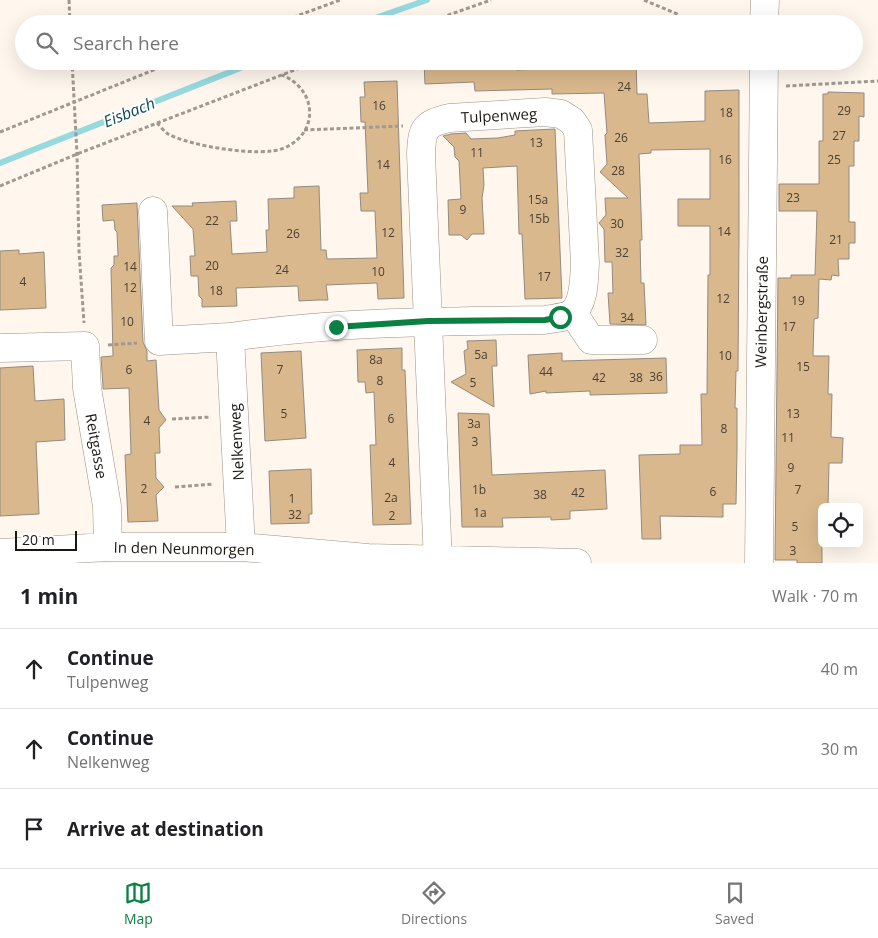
<!DOCTYPE html>
<html lang="en">
<head>
<meta charset="utf-8">
<style>
  body { margin:0; font-family:"Open Sans",sans-serif; background:#f6f6f6; color:#202124 }
  .controls { position:absolute; right:15px; bottom:15px; display:grid; overflow:hidden; border-radius:8px; box-shadow:0 5px 20px #0002 }
  .controls button { width:45px; height:45px; display:grid; place-items:center; padding:0; border:0; border-bottom:1px solid #e0e0e0; background:#fff; color:#202124; font:25px sans-serif }
  .scale { position:absolute; left:15px; bottom:12px; width:62px; box-sizing:border-box; padding-left:5px; border:2px solid #1b1814; border-top:0; font-size:14px; line-height:18px; white-space:nowrap; color:#1b1814; -webkit-text-stroke:4px #fff; paint-order:stroke }
  .stop { position:absolute; width:15px; height:15px; margin:-11px; border:4px solid #0b8043; border-radius:50%; background:#fff }
  .stop.end { background:#0b8043; border-color:#fff; box-shadow:0 1px 5px #0008 }
  .list { margin:0; padding:0; list-style:none }
  h2 { display:flex; justify-content:space-between; align-items:center; height:65px; margin:0; padding:0 20px; font-size:21px }
  h2 small { font-size:16px; font-weight:400; color:#757577 }
  .list li { display:grid; grid-template-columns:32px 1fr auto; gap:15px; align-items:center; box-sizing:border-box; height:80px; padding:0 20px; border-top:1px solid #e0e0e0 }
  .list b { display:block; font-size:19px; white-space:nowrap }
  .list p { margin:0; font-size:16px; white-space:nowrap; color:#757577 }
  .list em { font-size:16px; font-style:normal; color:#757577 }
  .icon { flex:none; width:28px; height:28px; fill:none; stroke:currentColor; stroke-width:2; stroke-linecap:round; stroke-linejoin:round }
  .map { position:relative; flex:none; width:878px; height:563px; overflow:hidden }
  .search { position:absolute; background:#fff; box-shadow:0 5px 20px #0002; left:15px; right:15px; top:15px; height:55px; display:flex; align-items:center; gap:12px; box-sizing:border-box; padding:0 18px; border-radius:28px; color:#757577; font-size:19px }
  .sheet { height:305px; background:#fff }
  nav { display:flex; justify-content:space-around; align-items:center; box-sizing:border-box; height:70px; border-top:1px solid #e0e0e0; background:#fff; font-size:14px; color:#757577 }
  nav a { display:grid; justify-items:center; gap:2px }
  nav .on { color:#0b8043 }
  .map>svg:first-child { display:block }
</style>
</head>
<body>
<div class="map">
<svg width="878" height="563" viewBox="0 0 878 563">
  <rect width="100%" height="100%" fill="#fff6ed"/>
  <g fill="none" stroke-linecap="round" stroke-linejoin="round">
    <path stroke="#96dae0" stroke-width="6" d="M358 24 427 0
      M0 163 258 61"/>
  </g>
  <path fill="#dab88d" stroke="#948a7f" d="M424 61H516V70L543 69 551 61H636L637 94H647L649 123 705 121V91L739 90V236L738 371H736L735 408H737V450L736 504H723V517L660 516 661 539H642L639 455 680 454V445H702L701 394H707L708 275H710V226H678V199H710V149L651 150V153L639 154 642 240H640L641 283H644L646 325 610 324 608 293H613L612 262H605L604 229 599 223 606 215 605 198H628L600 172 607 164 605 135 607 133 604 93 552 94V89L475 91 474 82 425 84Z
    M397 81 404 298 378 299 377 283 326 285 328 300H318L299 301 298 286 236 288 237 306 202 307V299L199 296 198 276H191L190 256H195L193 229 172 206H193L192 203 236 201 237 221H230L232 254 267 252 266 230H269L268 199 294 198V187L319 186 321 250H326L327 259 377 258 375 211H361L360 193H368L365 122H361L360 97H365L364 82Z
    M828 92 864 93V117L859 116V141H854V166H849V222H855V243H849V259H838L839 276 832 275 831 280 819 279 818 318 814 319 813 356H829L828 394H832L831 437 843 438 842 463H829L828 507H822V563H797V560H775L778 278H791V275H815L817 211H779V184H819V141H823V94H828Z
    M555 129 562 298 525 299 522 234H519L517 166 483 168 484 185 482 198 484 234H472L467 240 461 235H449L448 200 461 199 459 161 455 157 454 147 443 136 451 134 466 133 471 139 498 138 515 135V131Z
    M137 203 143 342 147 351V361L156 360 159 410 166 420 159 428 160 453H155L156 478 164 487 156 495 158 521 128 522 125 455 131 454 129 388 103 389V386L101 357 113 356 111 268 114 265V256H118L117 232 115 230 114 220 103 221 102 205Z
    M19 250V254L44 252 46 308 0 310V251Z
    M496 340 497 366H492L494 407 451 382 466 374 464 351 468 349 467 341Z
    M402 348V370H405L411 524 373 525 370 445H376L374 392 366 393 365 382H358L357 350Z
    M301 351 306 438 265 441 261 353Z
    M562 353V361L666 358 667 393 590 395V391L546 393V391L530 394 528 355Z
    M33 366 35 401 64 399 65 440 36 442 39 514 0 516V368Z
    M458 413 489 414 492 475 605 470 607 509 570 511V519L551 520V517L502 518 503 527H462Z
    M311 469 312 514H309V523L271 524 269 471Z"/>
  <g fill="none" stroke-linecap="round" stroke-linejoin="round">
    <g stroke="#9b9287" stroke-width="29">
      <path id="minor" d="M764 24 765 0
        M153 211 159 341 230 337
        M573 313 591 340H643
        M0 348 85 346 87 388 107 506 108 547
        M241 547 230 337C334 322 440 321 545 320 553 318 566 318 572 313 585 303 584 277 585 263L578 130 572 121 561 114 545 112 449 118C424 124 422 129 421 154L438 563
        M0 553 108 547H241L368 558 577 563
        M759 563 764 61"/>
    </g>
    <path stroke="#9f9992" stroke-width="3" stroke-dasharray="4 2.5" stroke-linecap="butt" d="M69 0 70 24
      M644 0 677 14 690 24
      M275 24 340 0
      M423 24 491 0
      M72 61 77 154 79 251 84 323
      M786 86 878 81
      M157 123C160 126 164 131 168 134 190 146 261 158 284 148 320 133 317 89 282 75
      M304 130 403 126
      M0 132 176 61
      M0 186 77 154 318 61
      M108 345 137 343
      M172 419 211 417
      M175 487 214 484"/>
    <use href="#minor" stroke="#fff" stroke-width="28"/>
  </g>
  <g fill="none" stroke-linecap="round" stroke-linejoin="round">
    <path stroke="#0b8043" stroke-width="6" d="M336 327 428 321 545 320 560 317"/>
  </g>
  <g text-anchor="middle" dominant-baseline="central" stroke-width="4" stroke-linejoin="round" paint-order="stroke">
    <g font-size="12" fill="#4b4032">
      <text x="624" y="86">24</text>
      <text x="379" y="105">16</text>
      <text x="844" y="110">29</text>
      <text x="726" y="112">18</text>
      <text x="839" y="135">27</text>
      <text x="621" y="137">26</text>
      <text x="536" y="142">13</text>
      <text x="477" y="152">11</text>
      <text x="725" y="159">16</text>
      <text x="834" y="159">25</text>
      <text x="383" y="164">14</text>
      <text x="618" y="170">28</text>
      <text x="793" y="197">23</text>
      <text x="538" y="199">15a</text>
      <text x="463" y="209">9</text>
      <text x="539" y="218">15b</text>
      <text x="212" y="220">22</text>
      <text x="617" y="223">30</text>
      <text x="724" y="231">14</text>
      <text x="388" y="232">12</text>
      <text x="293" y="233">26</text>
      <text x="836" y="239">21</text>
      <text x="622" y="252">32</text>
      <text x="212" y="265">20</text>
      <text x="130" y="266">14</text>
      <text x="282" y="269">24</text>
      <text x="378" y="271">10</text>
      <text x="544" y="276">17</text>
      <text x="23" y="281">4</text>
      <text x="130" y="287">12</text>
      <text x="216" y="290">18</text>
      <text x="723" y="298">12</text>
      <text x="798" y="300">19</text>
      <text x="627" y="317">34</text>
      <text x="127" y="321">10</text>
      <text x="789" y="326">17</text>
      <text x="481" y="354">5a</text>
      <text x="725" y="355">10</text>
      <text x="376" y="359">8a</text>
      <text x="803" y="366">15</text>
      <text x="129" y="369">6</text>
      <text x="280" y="369">7</text>
      <text x="546" y="371">44</text>
      <text x="656" y="376">36</text>
      <text x="599" y="377">42</text>
      <text x="636" y="377">38</text>
      <text x="380" y="380">8</text>
      <text x="473" y="382">5</text>
      <text x="284" y="413">5</text>
      <text x="793" y="413">13</text>
      <text x="391" y="418">6</text>
      <text x="147" y="420">4</text>
      <text x="474" y="423">3a</text>
      <text x="724" y="428">8</text>
      <text x="788" y="437">11</text>
      <text x="475" y="441">3</text>
      <text x="392" y="462">4</text>
      <text x="791" y="467">9</text>
      <text x="144" y="488">2</text>
      <text x="479" y="489">1b</text>
      <text x="798" y="489">7</text>
      <text x="713" y="491">6</text>
      <text x="578" y="492">42</text>
      <text x="540" y="494">38</text>
      <text x="391" y="497">2a</text>
      <text x="292" y="498">1</text>
      <text x="480" y="512">1a</text>
      <text x="295" y="514">32</text>
      <text x="392" y="515">2</text>
      <text x="795" y="526">5</text>
      <text x="793" y="550">3</text>
    </g>
    <g font-size="15" fill="#1b1814" stroke="#fff">
      <text transform="translate(499 115) rotate(-3)">Tulpenweg</text>
      <text transform="translate(761 312) rotate(-89)">Weinbergstraße</text>
      <text transform="translate(236 442) rotate(-93)">Nelkenweg</text>
      <text transform="translate(97 446) rotate(80)">Reitgasse</text>
      <text transform="translate(184 548) rotate(1)">In den Neunmorgen</text>
    </g>
    <g font-size="16" font-style="italic" fill="#0c4b50" stroke="#fff">
      <text transform="translate(129 112) rotate(-22)">Eisbach</text>
    </g>
  </g>
</svg>
<div class="controls">
<button><svg class="icon" aria-label="locate" viewBox="0 0 24 24"><circle cx="12" cy="12" r="6"/><path d="M12 2v4M12 18v4M2 12h4M18 12h4"/></svg></button>
</div>
<div class="scale">20 m</div>
<div class="stop" style="left:560px;top:317px"></div>
<div class="stop end" style="left:336px;top:327px"></div>
<div class="search"><svg class="icon" aria-label="search" viewBox="0 0 24 24"><circle cx="10" cy="10" r="6"/><path d="M15 15l6 6"/></svg>Search here</div>
</div>
<section class="sheet">
<h2>1 min<small>Walk · 70 m</small></h2>
<ul class="list">
<li><svg class="icon" aria-label="ahead" viewBox="0 0 24 24"><path d="M12 20V5M6 11l6-6 6 6"/></svg><div><b>Continue</b><p>Tulpenweg</p></div><em>40 m</em></li>
<li><svg class="icon" aria-label="ahead" viewBox="0 0 24 24"><path d="M12 20V5M6 11l6-6 6 6"/></svg><div><b>Continue</b><p>Nelkenweg</p></div><em>30 m</em></li>
<li><svg class="icon" aria-label="arrive" viewBox="0 0 24 24"><path d="M6 21V4h12l-3 4 3 4H6"/></svg><div><b>Arrive at destination</b></div></li>
</ul>
</section>
<nav>
<a class="on"><svg class="icon" aria-label="map" viewBox="0 0 24 24"><path d="M3 6l6-2 6 2 6-2v14l-6 2-6-2-6 2zM9 4v14M15 6v14"/></svg>Map</a>
<a><svg class="icon" aria-label="directions" viewBox="0 0 24 24"><path d="M12 3l9 9-9 9-9-9zM9 14v-3h6M13 9l2 2-2 2"/></svg>Directions</a>
<a><svg class="icon" aria-label="saved" viewBox="0 0 24 24"><path d="M7 4h10v16l-5-4-5 4z"/></svg>Saved</a>
</nav>
</body>
</html>
